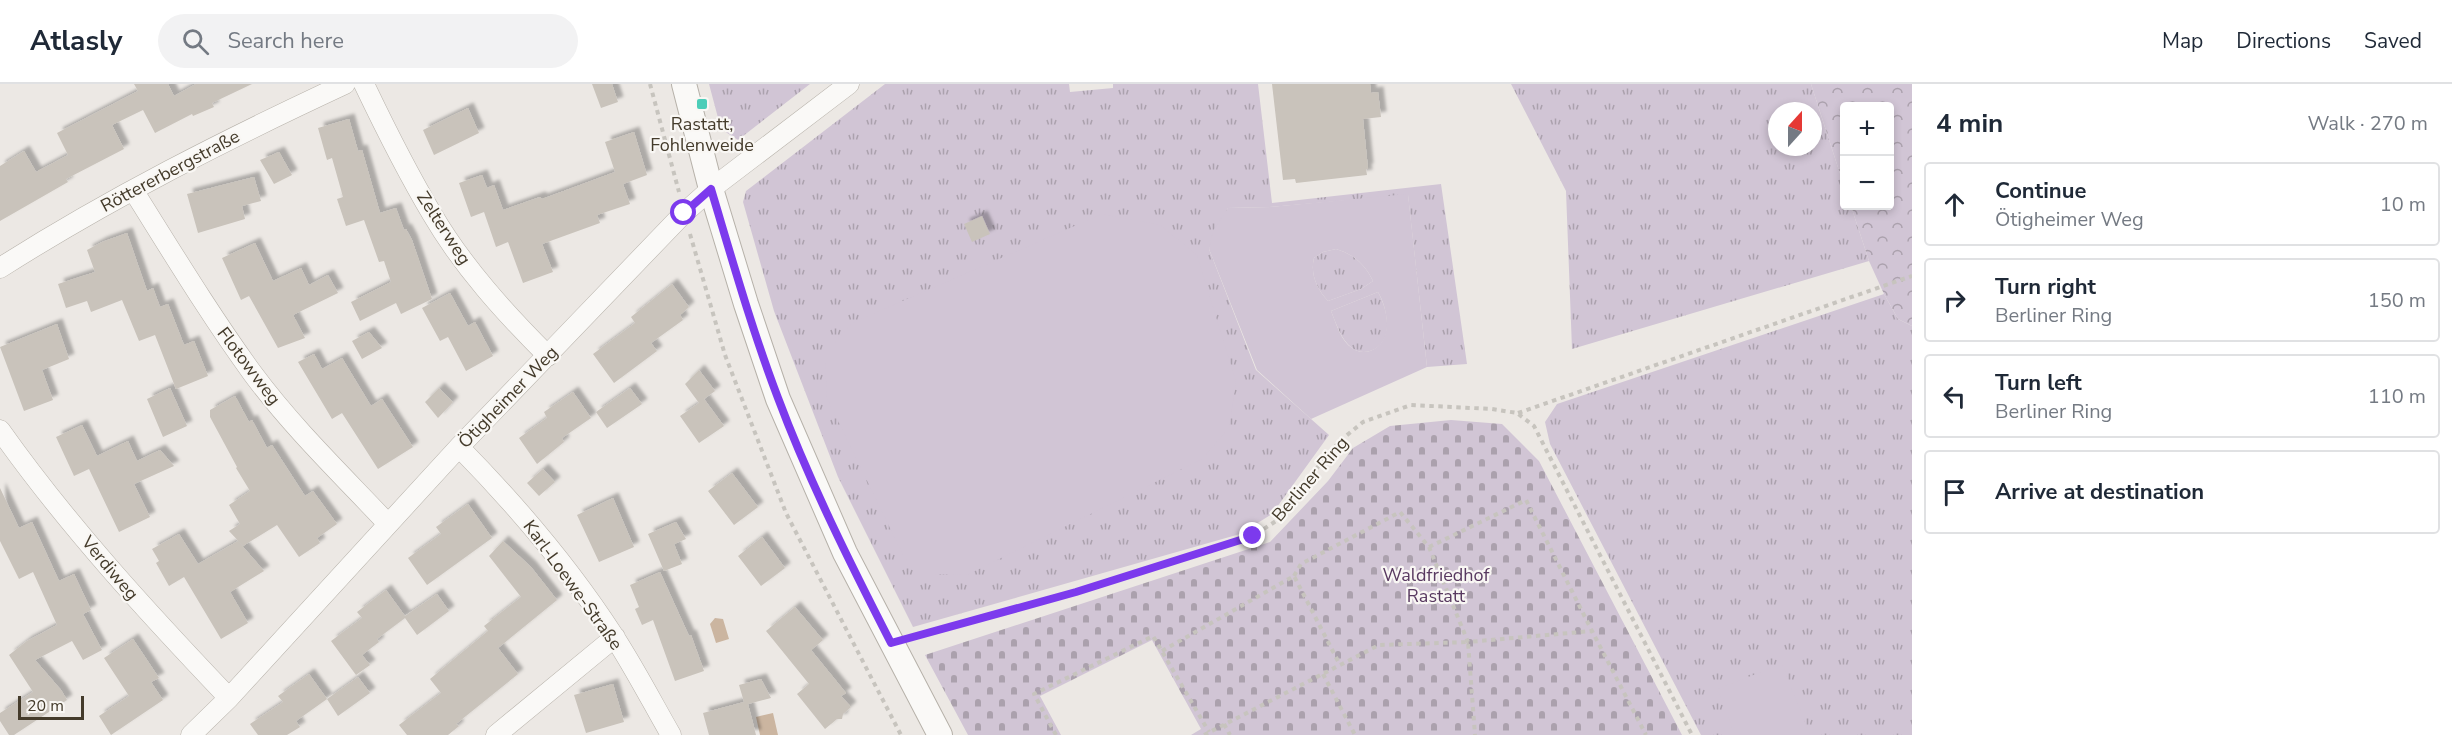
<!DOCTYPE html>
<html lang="en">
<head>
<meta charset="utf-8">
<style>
  body { margin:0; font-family:"Nunito Sans",sans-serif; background:#f2f2f3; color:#1f2937 }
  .controls { position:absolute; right:18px; top:18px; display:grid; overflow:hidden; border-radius:6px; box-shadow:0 3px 9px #0003 }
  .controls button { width:54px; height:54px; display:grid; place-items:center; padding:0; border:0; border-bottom:2px solid #e0e1e3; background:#fff; color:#1f2937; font:30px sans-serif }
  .compass { position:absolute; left:1768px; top:18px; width:54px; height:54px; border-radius:50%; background:#fff; box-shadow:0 3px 9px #0003; rotate:21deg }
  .scale { position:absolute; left:18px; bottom:15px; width:66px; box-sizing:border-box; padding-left:6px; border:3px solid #443b2b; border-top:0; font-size:16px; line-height:21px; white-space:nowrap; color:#443b2b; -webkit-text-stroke:4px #f9f7f4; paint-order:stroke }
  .stop { position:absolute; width:18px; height:18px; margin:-14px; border:4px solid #7c3aed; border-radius:50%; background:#fff }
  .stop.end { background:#7c3aed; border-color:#fff; box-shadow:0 2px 6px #0008 }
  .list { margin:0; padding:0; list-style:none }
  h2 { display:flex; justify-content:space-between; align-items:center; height:78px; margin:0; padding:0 24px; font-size:26px }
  h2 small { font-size:20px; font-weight:400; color:#747a83 }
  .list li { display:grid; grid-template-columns:39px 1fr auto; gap:18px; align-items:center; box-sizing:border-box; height:84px; margin:0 12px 12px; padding:0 12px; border:2px solid #e0e1e3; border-radius:6px }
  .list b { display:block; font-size:22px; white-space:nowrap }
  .list p { margin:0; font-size:20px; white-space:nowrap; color:#747a83 }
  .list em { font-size:20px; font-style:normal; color:#747a83 }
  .icon { flex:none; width:33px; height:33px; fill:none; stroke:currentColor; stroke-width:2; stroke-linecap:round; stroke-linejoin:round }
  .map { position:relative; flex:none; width:1912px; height:651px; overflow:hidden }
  header { display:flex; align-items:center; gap:36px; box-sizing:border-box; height:84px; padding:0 30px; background:#fff; border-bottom:2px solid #e0e1e3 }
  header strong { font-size:28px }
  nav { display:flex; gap:33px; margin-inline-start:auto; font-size:21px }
  .search { width:420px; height:54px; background:#f2f2f3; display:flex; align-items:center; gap:15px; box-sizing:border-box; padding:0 21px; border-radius:33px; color:#747a83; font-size:22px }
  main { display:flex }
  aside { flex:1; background:#fff }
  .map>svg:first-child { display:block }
</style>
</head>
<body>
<header>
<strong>Atlasly</strong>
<div class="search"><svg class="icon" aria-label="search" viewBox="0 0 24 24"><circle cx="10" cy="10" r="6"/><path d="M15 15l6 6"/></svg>Search here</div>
<nav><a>Map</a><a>Directions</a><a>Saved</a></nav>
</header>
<main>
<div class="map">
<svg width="1912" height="651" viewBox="0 0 1912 651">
  <defs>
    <pattern id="grass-tufts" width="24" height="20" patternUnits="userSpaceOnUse" patternTransform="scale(1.5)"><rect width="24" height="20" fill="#d1c5d5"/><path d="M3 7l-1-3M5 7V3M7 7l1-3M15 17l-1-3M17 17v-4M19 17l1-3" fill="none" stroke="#aba1ad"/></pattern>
    <pattern id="forest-crowns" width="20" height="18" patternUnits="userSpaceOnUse" patternTransform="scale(1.5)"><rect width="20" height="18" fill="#d1c5d5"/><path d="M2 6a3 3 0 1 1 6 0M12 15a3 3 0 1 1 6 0" fill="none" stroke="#aba1ad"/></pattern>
    <pattern id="cemetery-stones" width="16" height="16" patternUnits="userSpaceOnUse" patternTransform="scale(1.5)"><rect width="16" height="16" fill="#d1c5d5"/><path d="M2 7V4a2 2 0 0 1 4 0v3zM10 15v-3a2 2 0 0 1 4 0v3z" fill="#aba1ad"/></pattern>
    <filter id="shadow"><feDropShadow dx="5.5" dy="-5.5" stdDeviation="1.5" flood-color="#0004"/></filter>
  </defs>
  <rect width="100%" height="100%" fill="#ece8e4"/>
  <path fill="url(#grass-tufts)" fill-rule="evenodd" d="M709 0H810L738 56 721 45Z
    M885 0H1069L1070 8 1113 4V0H1258L1272 119 1441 100 1467 280 1427 283 1408 111 1270 123 1228 124 1209 165 1256 286 1329 351 1272 430 1240 450 913 543 838 393 774 227 743 118 746 107Z
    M1511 0H1811L1844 102V122H1851L1869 177 1572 265 1566 107ZM1777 27H1813V63H1777Z
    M1336 165C1353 170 1365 180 1373 197L1361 205 1328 217C1317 205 1310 190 1314 174L1323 168Z
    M1378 208C1388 226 1395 258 1370 267 1364 269 1357 268 1352 264 1341 256 1336 239 1331 227Z
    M1884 210 1898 235 1912 242V651H1701L1550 360 1545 338 1557 320Z"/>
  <path fill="url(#forest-crowns)" d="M1811 0H1912V242L1898 235 1884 210 1869 177 1851 122H1890V22H1844V102Z"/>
  <path fill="url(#cemetery-stones)" d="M1451 336 1502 340 1539 377 1682 651H1191L1201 645 1152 556 1040 612 1061 651H968L925 571 1270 458 1328 397 1353 364 1390 342Z"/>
  <path fill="#d1c5d5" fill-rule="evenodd" d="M1408 110 1427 283 1311 335 1257 286 1209 165 1213 147 1228 124 1270 123ZM1336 165C1353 170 1365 180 1373 197L1361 205 1328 217C1317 205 1310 190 1314 174L1323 168ZM1378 208C1388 225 1394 258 1370 267 1364 269 1357 268 1352 264 1341 257 1336 239 1331 227Z
    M1102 130 1160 141 1197 171 1236 298 1229 344 1202 375 967 491 935 490 905 475 827 314 825 278 834 260 852 239Z
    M1782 580 1810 651H1735L1717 605Z"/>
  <path fill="#cbb5a0" d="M715 534 723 535 729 555 716 559 710 540Z
    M773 629 778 651H760L756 633Z"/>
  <path fill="#c9c3bb" filter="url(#shadow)" d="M134 0H168L174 12 196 0H252L212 19 214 23 193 32 192 30 155 49 143 26 112 41 124 65 66 95 68 98 0 137V82L24 67 36 88 68 71 57 49 138 7Z
    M592 0H612L618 18 601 24Z
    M1272 0H1370L1371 9 1378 8 1381 33 1363 35 1368 85H1366L1367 91 1296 99 1295 95 1283 96Z
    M468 24 479 49 434 71 423 46Z
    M349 35 358 67 362 66 380 129 396 124 404 146 406 145 412 156 432 215 401 230 396 219 360 237 351 218 391 198 384 177 379 178 364 136 346 142 337 115 343 113 332 74 327 76 318 44Z
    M634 48 647 91 623 100 630 120 597 131 600 139 542 160 553 188 523 199 508 158 496 163 484 128 471 133 459 99 482 91 487 104 494 101 503 126 540 113 542 115 615 88 605 58Z
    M279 68 292 91 274 100 260 76Z
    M254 93 261 117 242 122 245 135 198 149 187 110Z
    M982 132 990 150 972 158 964 140Z
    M127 149 147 207 153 204 160 223 168 220 184 261 194 257 208 292 176 305 155 251 139 257 122 216 91 228 87 217 66 224 58 200 95 188 87 166 102 158Z
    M255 159 273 197 301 184 309 201 328 191 338 209 293 231 305 254 278 264 249 212 241 216 222 174Z
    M672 200 689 223 680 231 683 236 651 259 657 267 614 299 593 270 635 239 631 233Z
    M450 209 468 242 475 238 493 272 466 287 448 253 440 257 422 224Z
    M57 240 69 275 42 286 53 316 24 327 0 263Z
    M369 248 382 264 362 275 352 257Z
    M314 270 322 285 342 274 371 322 382 315 413 363 378 385 342 329 332 335 298 278Z
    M699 286 715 307 704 315 724 342 699 359 680 332 699 319 685 300Z
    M170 304 187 342 163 353 147 315Z
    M439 304 453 318 438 334 425 318Z
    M630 304 642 320 607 344 596 328Z
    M573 308 591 334 562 354 564 358 537 380 519 354 547 334 544 328Z
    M235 312 249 338 252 336 267 364 272 361 305 412 313 407 337 440 317 454 320 459 299 473 277 441 243 462 229 447 240 440 229 421 250 407 236 384 237 383 210 333V326Z
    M82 341 97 372 128 357 137 377 160 366 174 382 134 400 150 433 119 448 89 385 74 392 56 353Z
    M543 385 555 398 539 412 527 399Z
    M732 389 758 423 734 441 708 407Z
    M0 404 19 444 32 438 59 497 74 490 91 526 83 530 102 566 83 576 72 557 35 576 61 606 67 616 14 651H9L0 637V629L33 608 9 571 27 557 57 541 33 488 19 495 0 457Z
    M613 414 634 463 599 478 577 431Z
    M468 420 492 454 427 501 408 474 441 450 436 443Z
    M676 438 686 455 674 460 682 480 664 487 648 450Z
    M179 450 198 480 238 457 264 487 230 508 248 539 221 555 184 493 169 502 156 479 159 477 152 465Z
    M762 453 785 484 761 502 738 472Z
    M503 457 531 483 557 516 498 564 518 590 456 640 459 642 448 651H407L399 641 441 609 430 595 488 547 484 542 521 513 489 472Z
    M660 488 689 552 691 551 704 587 675 597 653 536 642 541 635 525 639 523 630 501Z
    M386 506 405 532 437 510 449 527 417 551 405 534 377 555 379 558 362 571 370 581 356 591 331 557 362 534 357 528Z
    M795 523 823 556 811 566 846 609 841 612 851 623 843 630 842 635H837L825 645 797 610 809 600 766 547Z
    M133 555 159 594 151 598 163 616 111 651 99 632 129 612 104 574Z
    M309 590 327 615 296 637 300 643 287 651H258L250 640 283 618 278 612Z
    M358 593 370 609 338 632 327 615Z
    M761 595 771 614 748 620 756 651H709L703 629 744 618 739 601Z
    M613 600 624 638 586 649 574 611Z"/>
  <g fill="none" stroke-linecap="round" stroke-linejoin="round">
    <g stroke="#b6b1a9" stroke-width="21">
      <path id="minor" d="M364 0C385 44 407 88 432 130 463 183 505 229 548 272
        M133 106C172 168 210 231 253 290 293 344 342 391 388 440
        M0 184C110 114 227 55 345 0
        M0 346C68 442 148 529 229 614
        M459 363C516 421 569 483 613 551 634 583 652 618 671 651
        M191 651 229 614 459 363 684 129 711 105 849 0
        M496 651 615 553"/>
    </g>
    <g stroke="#b6b1a9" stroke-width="26">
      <path id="tertiary" d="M684 0 711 105 746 220 778 315 845 469 940 651"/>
    </g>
    <path stroke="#c7c4be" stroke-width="4" stroke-dasharray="4.5 4.5" stroke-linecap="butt" d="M650 0 679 108
      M690 150 725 271 786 429 901 651
      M1518 329 1912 192
      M1429 463 1526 416 1592 547
      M1294 492 1301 480 1400 428 1429 463 1468 558 1592 547 1646 651
      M912 554 1076 508 1253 452 1276 437 1317 384 1341 356 1363 338 1411 321 1492 325 1517 329 1534 342 1692 651
      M1162 567 1294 492 1340 581
      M1323 590 1355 651
      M1224 640 1230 651
      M1056 651 1034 610 1153 552 1209 648
      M1204 651 1379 561 1468 558 1475 651"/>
    <use href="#minor" stroke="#faf9f7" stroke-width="20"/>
    <use href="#tertiary" stroke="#faf9f7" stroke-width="24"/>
  </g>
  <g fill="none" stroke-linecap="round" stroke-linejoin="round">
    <path stroke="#7c3aed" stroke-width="8" d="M684 129 711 105C732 175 752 246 778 314 809 397 851 481 891 559L1076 508 1253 452"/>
  </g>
  <rect fill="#4ccdb8" stroke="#f9f7f4" stroke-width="2" x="696" y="14" width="12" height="12" rx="3"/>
  <g text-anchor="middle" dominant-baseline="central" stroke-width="4.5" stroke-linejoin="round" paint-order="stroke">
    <g font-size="18" fill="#443b2b" stroke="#f9f7f4">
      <text x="702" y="40">Rastatt,<tspan x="702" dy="21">Fohlenweide</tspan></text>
    </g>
    <g font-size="18" fill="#443b2b" stroke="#f9f7f4">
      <text transform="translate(170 87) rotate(-28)">Röttererbergstraße</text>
      <text transform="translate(444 144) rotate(57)">Zelterweg</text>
      <text transform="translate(249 282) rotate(53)">Flotowweg</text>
      <text transform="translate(508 313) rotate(-46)">Ötigheimer Weg</text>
      <text transform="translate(1310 395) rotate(-49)">Berliner Ring</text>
      <text transform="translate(110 484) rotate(50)">Verdiweg</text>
      <text transform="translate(573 501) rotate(54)">Karl-Loewe-Straße</text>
    </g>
    <g font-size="18" fill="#583960" stroke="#f9f7f4">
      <text x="1436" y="491">Waldfriedhof<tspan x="1436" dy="21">Rastatt</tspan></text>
    </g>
  </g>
</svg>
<div class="controls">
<button>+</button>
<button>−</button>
</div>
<svg class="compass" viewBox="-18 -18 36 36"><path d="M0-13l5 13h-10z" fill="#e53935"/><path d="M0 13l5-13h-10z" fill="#747a83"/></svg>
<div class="scale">20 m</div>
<div class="stop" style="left:684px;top:129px"></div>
<div class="stop end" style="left:1253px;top:452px"></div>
</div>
<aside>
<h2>4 min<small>Walk · 270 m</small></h2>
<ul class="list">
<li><svg class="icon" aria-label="ahead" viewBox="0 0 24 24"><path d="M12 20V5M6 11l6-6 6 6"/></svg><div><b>Continue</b><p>Ötigheimer Weg</p></div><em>10 m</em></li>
<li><svg class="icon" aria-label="right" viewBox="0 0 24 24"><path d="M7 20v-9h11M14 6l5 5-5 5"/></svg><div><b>Turn right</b><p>Berliner Ring</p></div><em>150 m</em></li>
<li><svg class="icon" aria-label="left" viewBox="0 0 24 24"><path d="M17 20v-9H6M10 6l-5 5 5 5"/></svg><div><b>Turn left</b><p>Berliner Ring</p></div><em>110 m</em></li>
<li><svg class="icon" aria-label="arrive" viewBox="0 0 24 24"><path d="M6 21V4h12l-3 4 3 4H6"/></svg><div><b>Arrive at destination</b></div></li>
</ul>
</aside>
</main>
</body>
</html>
